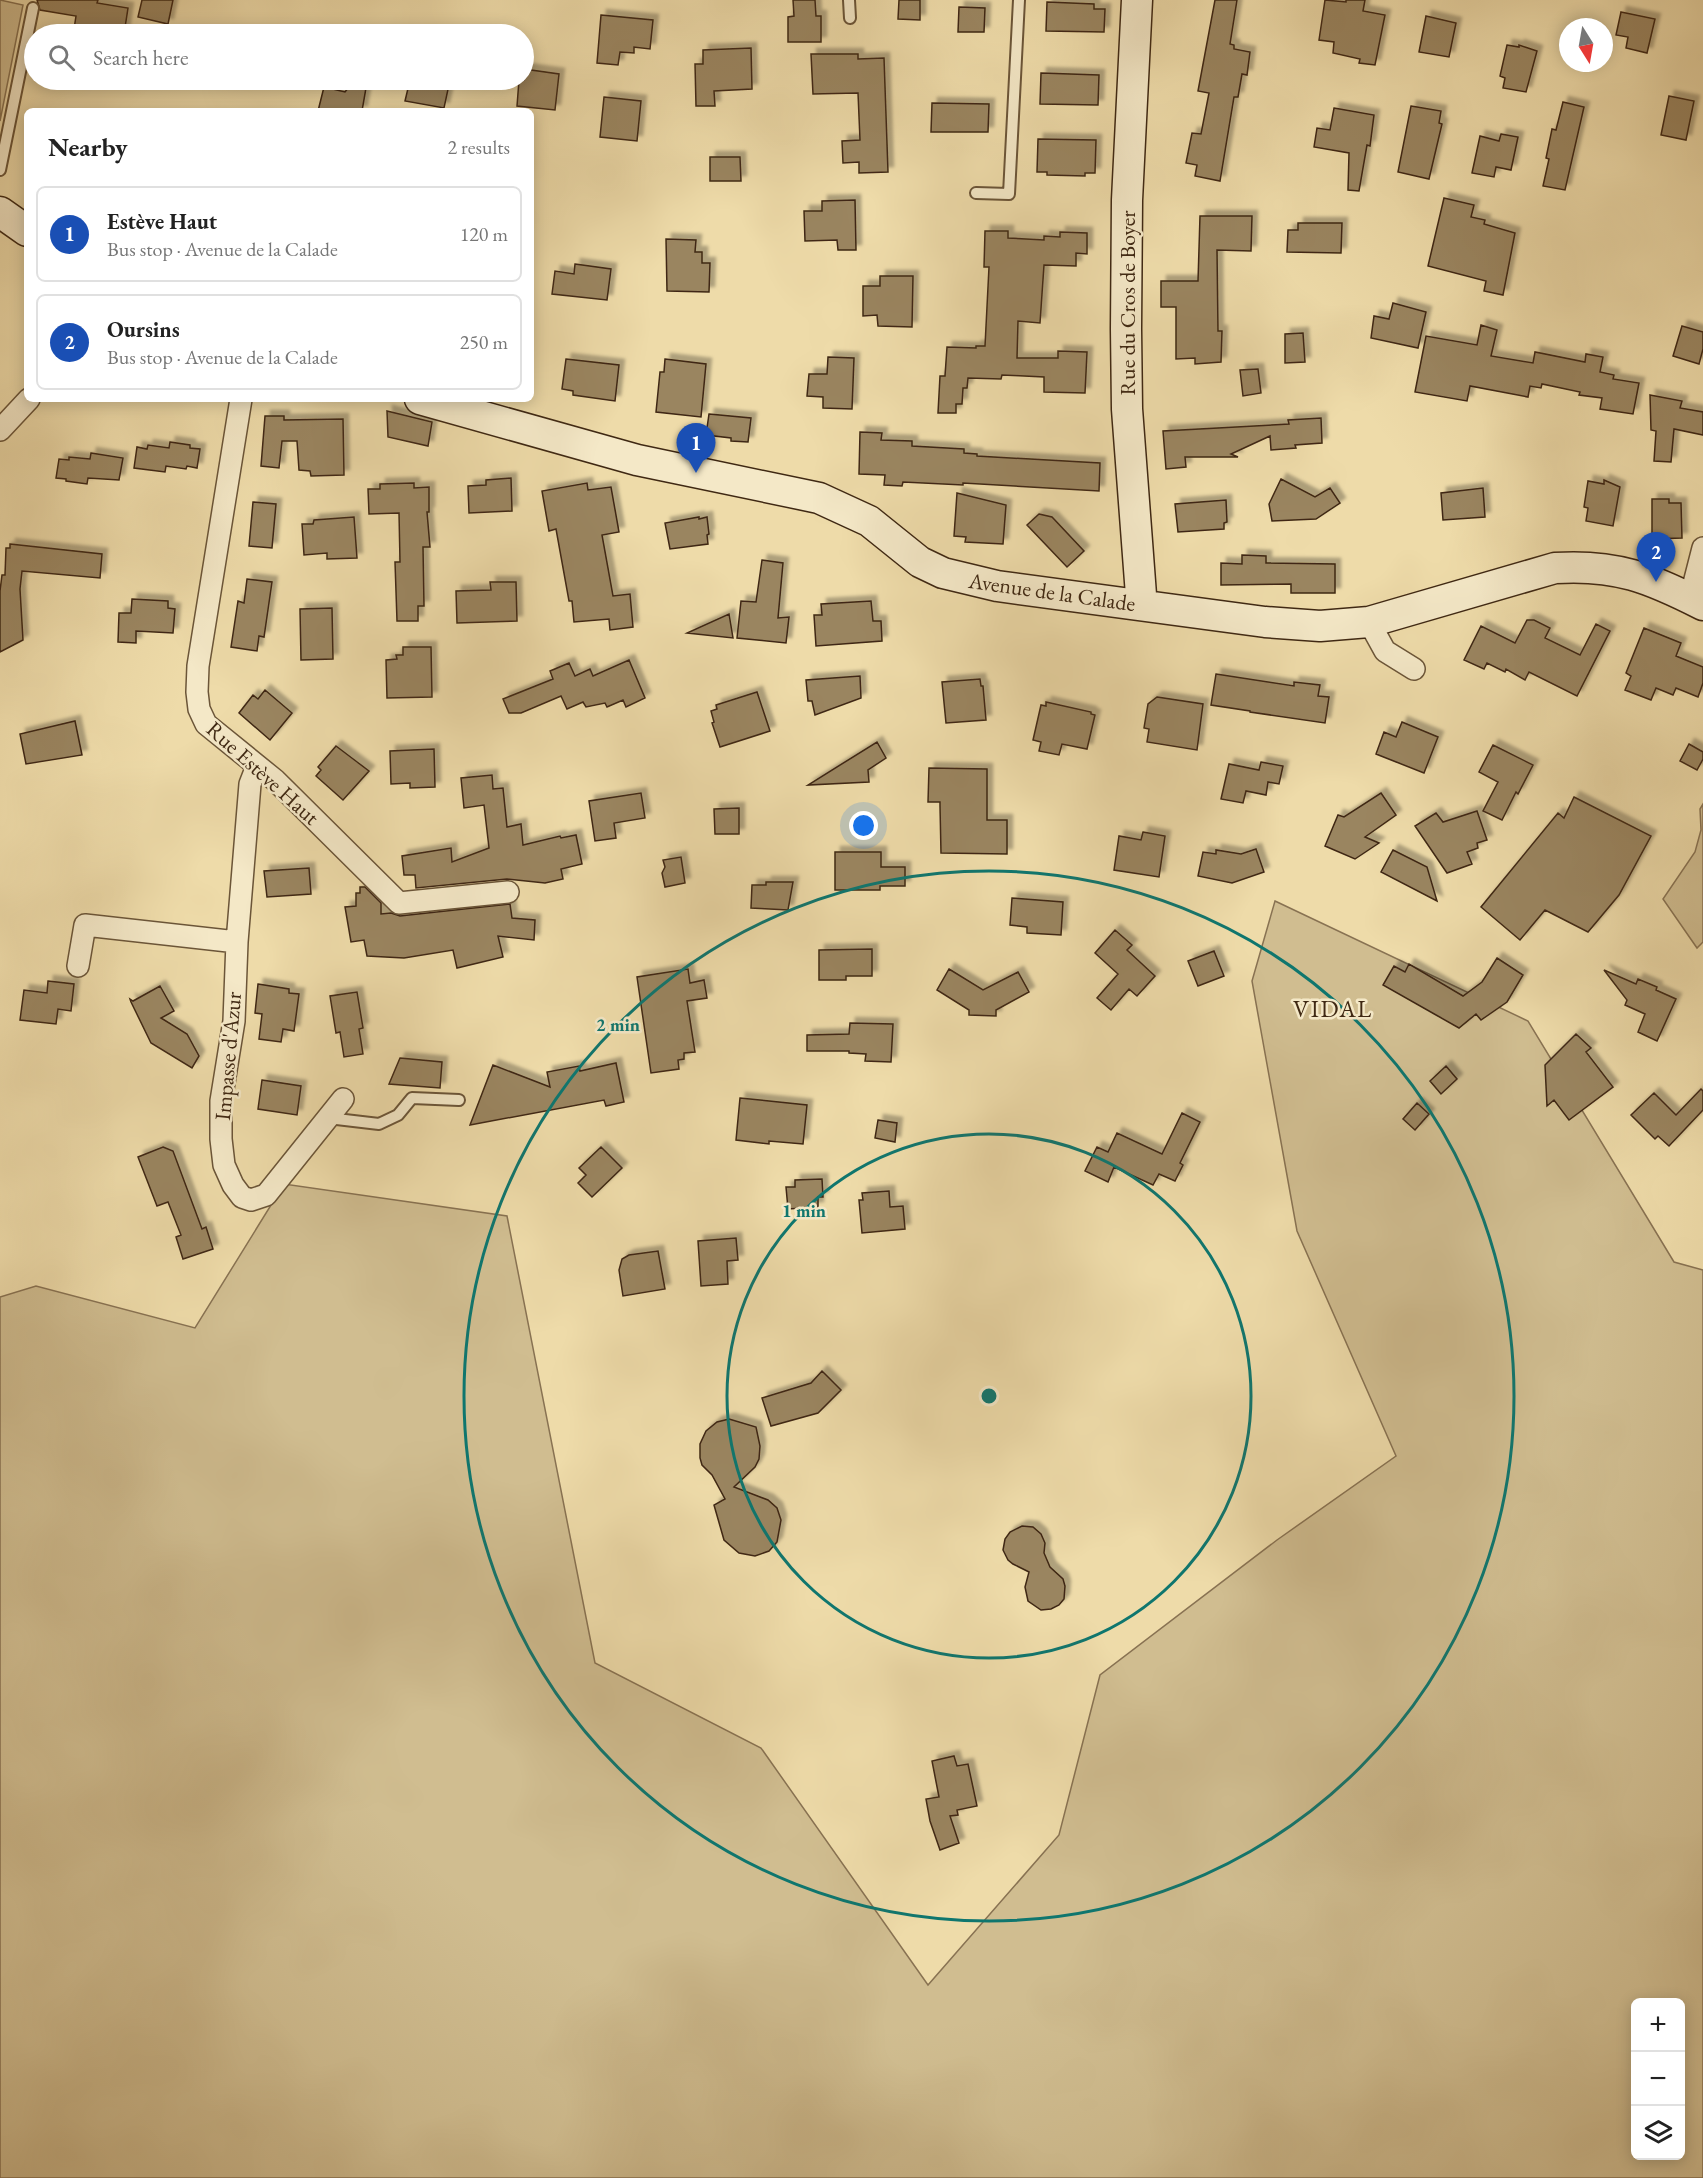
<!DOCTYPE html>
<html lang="en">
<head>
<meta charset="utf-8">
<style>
  body { margin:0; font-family:"EB Garamond",serif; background:#f6f6f6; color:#222 }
  .controls { position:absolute; right:18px; bottom:18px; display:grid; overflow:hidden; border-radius:9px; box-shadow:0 3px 15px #0003 }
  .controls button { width:54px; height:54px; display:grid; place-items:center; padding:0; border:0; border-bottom:2px solid #e0e0e0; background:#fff; color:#222; font:30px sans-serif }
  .compass { position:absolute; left:1559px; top:18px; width:54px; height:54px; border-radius:50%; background:#fff; box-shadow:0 3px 15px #0003; rotate:169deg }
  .you { position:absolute; left:864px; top:826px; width:21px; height:21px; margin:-15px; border:4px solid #fff; border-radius:50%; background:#1a73e8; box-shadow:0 0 0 9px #1a73e833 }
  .badge { display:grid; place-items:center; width:39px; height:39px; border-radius:50%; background:#111827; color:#fff; font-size:20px; font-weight:700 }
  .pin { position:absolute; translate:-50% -50px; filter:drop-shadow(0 2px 3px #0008) }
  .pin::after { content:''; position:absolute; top:32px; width:21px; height:18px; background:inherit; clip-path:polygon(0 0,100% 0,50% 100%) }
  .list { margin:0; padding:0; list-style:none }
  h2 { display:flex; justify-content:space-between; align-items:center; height:78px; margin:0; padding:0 24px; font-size:26px }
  h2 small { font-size:20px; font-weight:400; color:#767676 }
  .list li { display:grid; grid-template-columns:39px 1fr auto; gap:18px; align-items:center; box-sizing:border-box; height:96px; margin:0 12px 12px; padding:0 12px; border:2px solid #e0e0e0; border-radius:9px }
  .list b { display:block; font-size:22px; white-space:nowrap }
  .list p { margin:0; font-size:20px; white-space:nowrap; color:#767676 }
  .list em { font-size:20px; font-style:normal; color:#767676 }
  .icon { flex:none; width:33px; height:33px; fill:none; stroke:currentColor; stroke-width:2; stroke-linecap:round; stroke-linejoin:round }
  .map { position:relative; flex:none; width:1703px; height:2178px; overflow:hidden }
  .search { position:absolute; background:#fff; box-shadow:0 3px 15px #0003; left:24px; top:24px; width:510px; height:66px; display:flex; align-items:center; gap:15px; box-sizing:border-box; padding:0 21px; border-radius:33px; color:#767676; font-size:22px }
  .panel { position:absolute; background:#fff; box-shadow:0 3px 15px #0003; left:24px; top:108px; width:510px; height:294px; border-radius:9px }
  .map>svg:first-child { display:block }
</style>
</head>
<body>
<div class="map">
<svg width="1703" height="2178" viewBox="0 0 1703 2178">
  <defs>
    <filter id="shadow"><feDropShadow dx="5.5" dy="-5.5" stdDeviation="1.5" flood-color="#0004"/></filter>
  </defs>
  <rect width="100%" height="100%" fill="#eedba9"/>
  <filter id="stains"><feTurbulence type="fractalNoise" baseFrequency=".00333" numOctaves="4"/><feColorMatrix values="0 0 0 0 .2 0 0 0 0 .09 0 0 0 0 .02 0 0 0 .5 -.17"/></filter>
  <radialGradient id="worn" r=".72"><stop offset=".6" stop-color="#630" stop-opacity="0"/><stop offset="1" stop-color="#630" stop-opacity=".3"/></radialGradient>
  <path fill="#d0bd90" stroke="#887252" stroke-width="1.5" fill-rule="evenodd" d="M0 0 23 5 0 121Z
    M1703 804V942L1697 948 1663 899 1695 852 1701 830 1700 809Z
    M1275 901 1528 1021 1674 1262 1703 1270V2178H0V1297L36 1286 195 1328 284 1184 507 1216 595 1663 761 1748 928 1985 1059 1835 1100 1675 1277 1540 1396 1456 1297 1231 1252 981ZM1636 2002H1680V2156H1636Z"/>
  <path fill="#9a8561" stroke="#3f2813" stroke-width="1.5" filter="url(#shadow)" d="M37 0H98L97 3 128 8 124 34H110L74 29 76 16 40 10Z
    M142 0H173L168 24 138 17Z
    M793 0H815L816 16H821V42H788V17L794 16Z
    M899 0H920V20L898 19Z
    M1215 0H1237L1230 44 1234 45V49L1250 52 1247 75 1242 74 1238 97H1234L1220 181 1195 176 1197 165 1186 163 1192 133 1201 134 1209 93 1198 91Z
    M1325 0 1346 2V0H1365L1363 11 1385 15 1375 65 1359 63 1360 59 1333 53 1334 42 1319 40Z
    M1047 2 1094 4V9H1105L1104 32 1046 31Z
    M959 7 985 8 984 32H958Z
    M1621 12 1655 19 1647 53 1626 48 1628 37 1616 35Z
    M601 15 653 20 650 49 634 47V53L620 52 618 65 597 63Z
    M1426 16 1456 23 1449 57 1419 52Z
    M1507 45 1519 47V45L1537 51 1526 92 1503 88 1505 78 1500 76Z
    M751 48 752 89 714 91 715 106H696L695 64H703V50Z
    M811 54H858V59L884 58 888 172 859 173V162L843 163 842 141 860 140 858 93 813 94Z
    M524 69 559 74 555 110 517 106 519 80H524Z
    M1041 73 1099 75 1098 105 1040 104Z
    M410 80H450L444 108 405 101Z
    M353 82 361 83 366 88 362 111H318L324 87 345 92Z
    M1669 96 1694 101 1686 140 1661 135Z
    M604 97 641 101 637 141 600 137Z
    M1563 102 1584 107 1565 190 1543 186 1549 159 1546 158 1552 129 1556 130Z
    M932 103 989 104 988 132H931Z
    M1411 106 1441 111 1439 123 1442 124 1429 179 1398 172Z
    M1334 108 1374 115 1370 146 1367 145 1359 191 1348 190 1349 153 1314 147 1317 128 1330 130Z
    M1501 134 1518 137 1511 170 1496 167 1494 177 1472 173 1480 136 1499 141Z
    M1038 139 1096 140 1095 173H1085V176L1047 175V172H1037Z
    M710 157H740L741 181H710Z
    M1444 198 1474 205 1471 217 1485 220 1484 224 1515 233 1503 295 1484 291 1486 281 1428 266Z
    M855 200 856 250H838L837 240 805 241 804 211H822V201Z
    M1200 216H1252L1251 251 1217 250 1218 331H1222L1221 362 1195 364V358L1176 359V307H1161V281H1198Z
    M1298 223H1342L1341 253 1287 252 1288 230H1298Z
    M985 231H1008V238L1044 240V236L1060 237V232L1087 233V254L1076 253V266L1044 265 1040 323 1018 321 1017 358H1058V351L1087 352 1085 393 1044 392V377L1002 375 1001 379 968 378 967 388H963L962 404H956V413H938L940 376H945L947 347 976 348V346H985L989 267H984Z
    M666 239 696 240 695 252H702V263H710L709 292 667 291Z
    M575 264 611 269 607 300 552 294 555 271 574 274Z
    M880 276H913L912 327 878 326 877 315 863 316V286H880Z
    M1393 303 1426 312 1418 348 1371 338 1374 316 1389 319Z
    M1481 325 1497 330 1491 356 1533 363 1535 352 1585 362 1586 354 1603 357 1600 372 1614 375 1613 379 1639 383 1633 414 1600 409 1602 398 1579 395 1580 392 1542 384 1541 388 1530 386 1528 397 1470 386 1467 401 1415 392 1426 336 1477 345Z
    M1682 326 1703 332V349L1699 364 1673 356Z
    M1303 333 1305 362 1285 363V334Z
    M828 357 854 358 852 409 823 408V397L807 396 809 374H827Z
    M566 359 619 365 615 401 573 395V391L562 389Z
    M665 359 706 364 701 417 656 412 660 372H664Z
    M1258 369 1261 393 1243 396 1240 370Z
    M1650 395 1682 401 1680 408 1703 412V435L1674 429 1671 462 1654 461 1656 431 1651 430Z
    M387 411 432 422 428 446 388 437Z
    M709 414 751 418 748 442 731 441V438L706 435Z
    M265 416H284V420L343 419 344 475 311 476 310 471 299 470 297 441H282L279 468 261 466Z
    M1321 418 1322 443 1295 445 1296 448 1271 450 1270 436 1231 454 1238 457H1185L1186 467 1166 469 1163 431 1289 424 1288 420Z
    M860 432 882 433 881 440 912 441V446L964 449V453L977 454V456L1100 463 1099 491 963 483V485L903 482 902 486 884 485 885 475 859 474Z
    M170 442 190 445V448L200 449 197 468 187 466 186 469 166 466 165 472 134 468 137 447 147 449 148 445 169 448Z
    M91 453 123 458 119 480 88 478 87 484 66 481V479L56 478 59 459 69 460V457L90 459Z
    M511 478 512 511 469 513 468 486 486 485V480Z
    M1281 479 1315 497 1330 488 1340 503 1316 519 1272 521 1269 504Z
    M1604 480 1620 487 1613 526 1586 521 1588 508 1584 507 1588 481 1604 484Z
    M414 483V488L429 487V512H427L430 547H423L424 606H418V621H397L395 562H400L399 513 369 514 368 489H380V484Z
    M587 483 588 490 611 487 619 532 602 535 613 596 630 594 633 627 610 630 609 619 574 622 572 601H569L556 529 549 531 542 491Z
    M1483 488 1485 517 1443 520 1441 493Z
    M957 493 1006 505 1003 544 965 542 966 537 954 536Z
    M1652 499H1669V503H1681L1682 538 1652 539Z
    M1226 500 1227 522 1224 523V529L1178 532 1175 504Z
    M253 502 276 504 272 548 249 546Z
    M1039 514 1052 517 1084 551 1067 567 1027 525Z
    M354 517 357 558 327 559V553L304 555 302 524H313L314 520Z
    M699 517V519L707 517 709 534 707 535 708 544 670 549 665 523Z
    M10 544 102 554 100 578 22 571 20 589 23 640 0 652V591L2 575H5L6 548H10Z
    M1242 555 1266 556V563L1335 564V593H1291V584L1221 585V563L1242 564Z
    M762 560 783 563 778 618 789 617 786 643 737 638 741 601 756 602Z
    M247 579 272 582 264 637 259 636 257 651 231 647 238 601 244 603Z
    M490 582H516L517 621 457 623 456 591 491 590Z
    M132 599 168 601V608L175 609 173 633 136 631V643L118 642 119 613H131Z
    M871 601 873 621H881L882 641 816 646 814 615H822L821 604Z
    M332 608 333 659 301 660 300 609Z
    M729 614 733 638 687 633Z
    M1527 620H1534L1550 628 1545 638 1580 655 1596 624 1610 631 1577 696 1529 672 1525 680 1506 669 1505 672 1487 663 1484 669 1464 660 1481 626 1515 643Z
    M1644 628 1681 643 1676 656 1703 667V683L1698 697 1676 688 1673 695 1656 688 1651 700 1625 690 1631 676 1626 673Z
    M403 647H431L432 697 387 698 386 660 397 659 396 655H403Z
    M629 660 645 698 626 707 623 700 607 707 605 703 586 707 583 702 567 709 561 696 521 713H509L503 699 553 679 550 671 569 663 575 676 590 669 593 676Z
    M1216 674 1294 686V682L1320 685 1318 696 1329 697 1325 723 1250 712V711L1211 705Z
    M860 676 861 698 815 715 812 701H808L806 680Z
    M980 679 981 686H983L986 720 946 723 942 682Z
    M265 690 292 713 270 740 239 713 253 695 258 699Z
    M757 692 770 731 720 747 712 723 714 722 711 711 717 709 716 705Z
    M1157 697 1203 704 1197 750 1147 742 1149 729 1144 728 1148 704Z
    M1046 702 1091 712V714L1095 715 1087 749 1062 744 1059 755 1039 751 1041 742 1033 740 1041 705 1046 706Z
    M75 721 82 755 26 764 20 734Z
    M1402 722 1438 737 1424 773 1376 754 1384 732 1396 737Z
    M877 742 886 758 868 770 869 782 808 785Z
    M1689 744 1703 752V759L1697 770 1680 761Z
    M1493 745 1533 765 1518 794 1516 792 1502 820 1483 811 1498 782 1479 772Z
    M336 746 369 771 343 800 316 776 321 770 318 767Z
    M434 749 435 787 410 788V783L391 784 390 751Z
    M1261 762 1283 766 1279 784 1268 782 1266 795 1246 791 1243 803 1221 799 1229 764 1259 770Z
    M929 768 987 769V820H1007V854L941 853 940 806V802H928Z
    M492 775 493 789 503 788 507 827 521 824 523 845 560 836 561 838 576 835 582 864 561 869 563 879 545 883 507 879 416 888 415 875H404L402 856 451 848 452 862 489 848 484 805 464 808 461 778Z
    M641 793 645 818 614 823 616 838 595 841 589 801Z
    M1381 793 1396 815 1365 837 1379 843 1355 859 1325 846 1338 815 1344 817Z
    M1574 797 1651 836 1619 895 1588 932 1545 910 1520 940 1481 907 1558 813 1564 818Z
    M739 808V834H715L714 809Z
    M1477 811 1487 840 1477 843 1478 848 1467 852 1472 864 1447 873 1415 826 1436 813 1443 822Z
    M1143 832 1165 836 1159 877 1114 870 1119 836 1141 840Z
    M1256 849 1264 872 1232 883 1198 876 1203 852 1216 854V850L1241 854Z
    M1393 850 1427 867 1437 901 1381 872Z
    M835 852H881V867H905V886H880V890H835Z
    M681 857 685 883 665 887 662 873 665 867 663 860Z
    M309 868 311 894 267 897 264 871Z
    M766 882H793L788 910 751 908 752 885H766Z
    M360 887H365L381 903V914L391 913 400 916 510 904 512 918 535 920 534 940 498 936 503 957 457 968 453 950 404 958 367 956 364 940 351 942 345 907 356 906V893H360Z
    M1012 898 1063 902 1061 935 1027 933V927L1010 925Z
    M1115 930 1132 945 1127 950 1155 976 1137 996 1129 989 1111 1010 1097 998 1118 974 1095 953Z
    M872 949V976H846V980H819V950Z
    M1214 951 1224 976 1198 986 1188 961Z
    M1497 958 1523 975 1507 1002 1481 1020 1476 1014 1459 1028 1383 985 1394 966 1405 972 1409 964 1463 996 1482 982Z
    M688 969 690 983 704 980 707 998 687 1001 695 1052 684 1053V1059L678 1060 679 1069 651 1073 637 977Z
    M949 969 983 990 1018 972 1029 992 996 1010V1016L969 1015V1010L937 990Z
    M1604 970 1636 984 1638 979 1657 987 1656 990 1676 999 1657 1041 1638 1032 1645 1014 1625 1005 1627 1000Z
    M48 981 74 984 71 1011 58 1009 56 1024 20 1020 24 990 47 993Z
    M258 984 289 989V993L299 994 294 1031 283 1029 281 1042 259 1039 262 1014 255 1013Z
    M160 986 174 1011 161 1018 187 1034 199 1056 192 1068 151 1043 131 1002 130 999 133 1001Z
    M357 992 363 1028 359 1029 363 1054 344 1057 340 1032 336 1033 330 996Z
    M850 1023 893 1024 891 1062 865 1061 866 1054 849 1053V1051H807V1035L849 1034Z
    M1576 1034 1591 1048 1586 1052 1613 1087 1569 1120 1554 1100 1547 1106 1545 1065Z
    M400 1058 442 1062 440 1088 389 1084Z
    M616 1063 624 1102 606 1106 604 1100 470 1125 493 1065 550 1087 547 1072 579 1066 580 1071Z
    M1446 1066 1457 1079 1441 1094 1430 1081Z
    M262 1080 301 1086 297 1115 258 1109Z
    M1701 1089 1703 1091V1110L1669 1146 1658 1136 1655 1139 1631 1115 1654 1093 1676 1115Z
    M740 1098 807 1105 803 1144 769 1141V1144L736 1140Z
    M1417 1103 1429 1114 1415 1130 1403 1119Z
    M1182 1113 1200 1122 1180 1163 1183 1165 1175 1181 1159 1174 1153 1185 1114 1167 1108 1182 1085 1171 1097 1147 1108 1152 1117 1133 1162 1154Z
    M878 1120 897 1123 895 1142 875 1138Z
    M163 1147 173 1151 202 1229 206 1227 213 1249 183 1259 176 1237 181 1235 168 1202 157 1206 138 1157Z
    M601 1147 622 1168 592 1197 578 1183 586 1175 579 1168Z
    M822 1179 823 1197H818V1207L788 1209 786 1187H795V1180Z
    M889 1191 890 1207 903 1206 905 1229 862 1233 859 1200H863L862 1193Z
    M736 1238 738 1260 727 1261 728 1284 701 1286 698 1241Z
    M658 1251 665 1289 623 1296 619 1270 622 1259 629 1255Z
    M822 1371 841 1390 818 1413 771 1426 762 1398 811 1383Z
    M729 1419 756 1427 760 1446 759 1459 755 1467 734 1487 768 1500 777 1508 781 1520 777 1542 769 1551 755 1556 739 1553 724 1540 714 1505 725 1499 712 1475 702 1465 700 1458V1444L706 1431 717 1422Z
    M1022 1526 1033 1527 1041 1534 1045 1543 1044 1553 1050 1567 1063 1579 1065 1586 1064 1599 1059 1605 1051 1609 1041 1610 1028 1601 1025 1587 1029 1572 1013 1564 1008 1560 1003 1550 1005 1539 1010 1532Z
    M954 1756 957 1766 968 1764 977 1806 957 1810 958 1815 950 1816 959 1843 940 1850 930 1821 926 1799 939 1797 932 1761Z"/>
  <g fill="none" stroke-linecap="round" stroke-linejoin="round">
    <g stroke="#6b5538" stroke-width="14">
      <path id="lane" d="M849 0 850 18
        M0 170 33 8
        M976 193 1009 194 1019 0
        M328 1118 379 1124 398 1115 412 1098 459 1100"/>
    </g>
    <g stroke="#6b5538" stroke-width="24">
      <path id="street" d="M241 399 198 666 197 692 199 709 206 724 275 780 399 903 508 892
        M0 430 29 399
        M1690 599 1703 548
        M1369 622 1385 651 1414 669
        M257 766 250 784 237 942 234 1021 221 1101V1139L224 1165 233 1185 242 1197 251 1200 266 1195 343 1099
        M78 966 85 925 237 942"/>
    </g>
    <g stroke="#3f2813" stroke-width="33">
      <path id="secondary" d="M1137 0 1127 200 1126 329 1127 409 1141 595 1140 605
        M0 212 27 231
        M420 399 637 460 819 498 869 521 920 562 943 573 997 586 1265 622 1320 626 1369 622 1555 568C1616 564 1650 578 1703 605"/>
    </g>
    <use href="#lane" stroke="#f4e8c7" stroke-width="10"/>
    <use href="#street" stroke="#f4e8c7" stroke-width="21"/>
    <use href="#secondary" stroke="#f4e8c7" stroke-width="30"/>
  </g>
  <g fill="none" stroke="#0f766e" stroke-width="3">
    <circle cx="989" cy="1396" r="262"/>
    <circle cx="989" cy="1396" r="525"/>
  </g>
  <g text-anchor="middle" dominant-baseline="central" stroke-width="5" stroke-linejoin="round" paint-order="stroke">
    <g font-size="22" fill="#3f2813" stroke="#f4e8c7">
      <text transform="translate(1127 303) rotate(-90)">Rue du Cros de Boyer</text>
      <text transform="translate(1052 592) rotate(8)">Avenue de la Calade</text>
      <text transform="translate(263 773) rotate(42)">Rue Estève Haut</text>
      <text transform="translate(228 1056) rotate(-85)">Impasse d'Azur</text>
    </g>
    <g font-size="24" letter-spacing="1.5" fill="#3f2813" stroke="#f4e8c7">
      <text x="1333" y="1008">VIDAL</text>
    </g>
  </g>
  <circle cx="989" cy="1396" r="9" fill="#0f766e" stroke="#f4e8c7" stroke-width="3"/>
  <g font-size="18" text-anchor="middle" font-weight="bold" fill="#0f766e" stroke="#f4e8c7" stroke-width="5" stroke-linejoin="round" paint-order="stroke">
    <text x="618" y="1031">2 min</text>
    <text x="804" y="1217">1 min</text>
  </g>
  <rect width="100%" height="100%" filter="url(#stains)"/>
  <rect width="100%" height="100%" fill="url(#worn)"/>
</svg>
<div class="controls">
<button>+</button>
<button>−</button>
<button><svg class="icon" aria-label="layers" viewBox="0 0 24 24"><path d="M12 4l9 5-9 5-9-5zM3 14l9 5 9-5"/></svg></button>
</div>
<svg class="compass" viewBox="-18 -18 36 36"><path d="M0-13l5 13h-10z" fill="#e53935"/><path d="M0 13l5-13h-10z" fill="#767676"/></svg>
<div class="you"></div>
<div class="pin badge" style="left:696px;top:473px;background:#1a4fb4">1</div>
<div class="pin badge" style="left:1656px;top:582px;background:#1a4fb4">2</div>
<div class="search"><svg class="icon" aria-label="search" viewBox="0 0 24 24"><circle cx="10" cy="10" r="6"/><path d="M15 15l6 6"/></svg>Search here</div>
<section class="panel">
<h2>Nearby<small>2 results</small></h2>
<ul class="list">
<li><span class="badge" style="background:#1a4fb4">1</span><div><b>Estève Haut</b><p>Bus stop · Avenue de la Calade</p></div><em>120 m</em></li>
<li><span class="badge" style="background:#1a4fb4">2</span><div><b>Oursins</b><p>Bus stop · Avenue de la Calade</p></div><em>250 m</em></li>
</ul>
</section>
</div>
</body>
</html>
